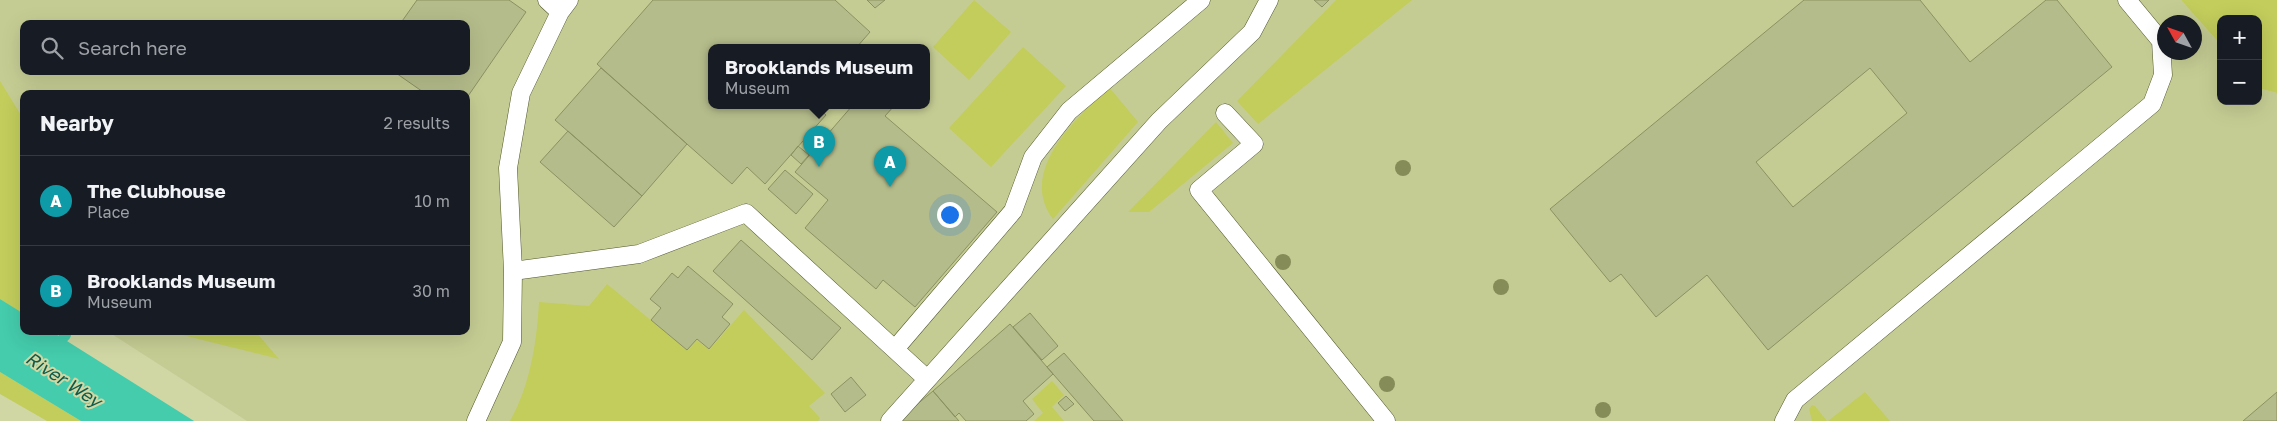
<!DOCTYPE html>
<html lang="en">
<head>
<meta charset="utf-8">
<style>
  body { margin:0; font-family:"Golos Text",sans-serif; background:#242831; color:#f1f3f6 }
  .controls { position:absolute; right:15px; top:15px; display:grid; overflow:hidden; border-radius:10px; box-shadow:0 5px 20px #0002 }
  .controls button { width:45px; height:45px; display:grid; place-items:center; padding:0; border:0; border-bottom:1px solid #363941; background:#171b24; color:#f1f3f6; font:25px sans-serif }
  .compass { position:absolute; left:2157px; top:15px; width:45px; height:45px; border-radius:50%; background:#171b24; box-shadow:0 5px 20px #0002; rotate:310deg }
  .you { position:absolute; left:949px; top:214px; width:18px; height:18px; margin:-12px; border:4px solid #fff; border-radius:50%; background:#1a73e8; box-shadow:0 0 0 8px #1a73e833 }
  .badge { display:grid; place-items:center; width:32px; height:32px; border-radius:50%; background:#0f766e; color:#fff; font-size:16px; font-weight:700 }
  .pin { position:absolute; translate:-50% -41px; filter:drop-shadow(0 1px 2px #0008) }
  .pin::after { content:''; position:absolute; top:26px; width:18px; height:15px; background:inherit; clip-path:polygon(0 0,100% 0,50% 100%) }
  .popup { position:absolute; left:708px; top:44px; width:222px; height:65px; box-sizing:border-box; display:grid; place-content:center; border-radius:10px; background:#171b24; filter:drop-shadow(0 1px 4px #0005); font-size:16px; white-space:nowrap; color:#9ea1a6 }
  .popup b { font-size:19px; color:#f1f3f6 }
  .popup::after { content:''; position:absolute; left:50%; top:100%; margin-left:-10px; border:10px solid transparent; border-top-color:#171b24 }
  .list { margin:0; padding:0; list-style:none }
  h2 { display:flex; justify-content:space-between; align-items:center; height:65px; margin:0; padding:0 20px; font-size:21px }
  h2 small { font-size:16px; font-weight:400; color:#9ea1a6 }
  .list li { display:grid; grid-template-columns:32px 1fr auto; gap:15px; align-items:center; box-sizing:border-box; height:90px; padding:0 20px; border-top:1px solid #363941 }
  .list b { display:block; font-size:19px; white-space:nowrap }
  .list p { margin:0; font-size:16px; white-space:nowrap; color:#9ea1a6 }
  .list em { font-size:16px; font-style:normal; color:#9ea1a6 }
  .icon { flex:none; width:28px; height:28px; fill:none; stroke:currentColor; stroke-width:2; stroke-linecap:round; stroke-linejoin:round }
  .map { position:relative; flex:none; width:2277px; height:421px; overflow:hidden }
  .search { position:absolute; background:#171b24; box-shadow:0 5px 20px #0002; left:20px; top:20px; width:450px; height:55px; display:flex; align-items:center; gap:12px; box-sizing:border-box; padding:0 18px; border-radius:10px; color:#9ea1a6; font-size:19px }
  .panel { position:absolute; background:#171b24; box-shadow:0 5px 20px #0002; left:20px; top:90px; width:450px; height:245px; border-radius:10px }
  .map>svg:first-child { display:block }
</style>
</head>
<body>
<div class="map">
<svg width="2277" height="421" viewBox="0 0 2277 421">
  <rect width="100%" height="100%" fill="#d0d7a4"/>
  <path fill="#c5cc93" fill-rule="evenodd" d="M0 0H2181L2221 45V101H2258V88L2277 93V421H247L107 331H466V94H24V277L0 262ZM2164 22H2194V52H2164ZM24 24H466V71H24ZM712 48H926V106H712Z"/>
  <path fill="#c2cd5c" d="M974 0 1011 32 969 80 933 47Z
    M1336 0H1412L1258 124 1237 101Z
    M2181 0H2277V93L2258 88V19H2221V45Z
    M1023 47 1066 86 991 167 949 128Z
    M0 81 24 120V311H18L0 299Z
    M1109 87 1138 122 1053 219C1017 171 1077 118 1109 87Z
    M1216 122 1233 143 1149 212H1128Z
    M607 284 687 350 697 340 709 350 744 310 825 393 809 406 820 418 818 421H510C530 386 537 341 539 302L589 306Z
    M166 331H255L279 359Z
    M0 372 81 421H47L0 394Z
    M1052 381 1064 395 1052 407 1064 421H1034L1043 413 1032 399Z
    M1865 392 1890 421H1828Z
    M1812 405 1815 406 1827 421H1812L1809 409Z"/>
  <path fill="#44ccac" d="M0 299 24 314V331H51L194 421H81L0 372Z"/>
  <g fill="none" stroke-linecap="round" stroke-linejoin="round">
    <path stroke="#44ccac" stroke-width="10" d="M53 349 66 335"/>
  </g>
  <path fill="#b5bc8b" stroke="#8b9161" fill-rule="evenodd" d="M417 0H509L526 12 466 99V94H426L393 71H466V24H400Z
    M653 0H835L870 32 856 48H712V106H816L826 115 765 184 747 167 732 184 597 64Z
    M867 0H885L875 8Z
    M1314 0H1329L1322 7Z
    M1804 0H1920L1970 62 2046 0H2057L2112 67 1768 350 1707 275 1656 317 1621 274 1610 282 1550 209ZM1870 68 1907 113 1793 207 1756 162Z
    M601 68 687 144 642 196 555 120Z
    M852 106H894L885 116 997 212 915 307 883 280 876 289 805 228 828 200 795 172Z
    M568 131 642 196 614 227 540 162Z
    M798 146 809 155 801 164 791 155Z
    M785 170 813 194 796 214 768 189Z
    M741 240 841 328 812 360 713 271Z
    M688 266 733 304 722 317 730 324 709 349 697 339 687 350 651 320 661 308 650 299 672 273 678 278Z
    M1030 313 1058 346 1042 360 1013 327Z
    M1010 324 1053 374 1023 401 1034 414 1026 421H966L959 413 955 417 933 391Z
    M1064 353 1123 421H1094L1047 367Z
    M851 377 866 395 845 412 831 394Z
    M933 391 959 421H899L915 406Z
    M2277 392V421H2243Z
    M1066 396 1074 404 1065 411 1058 403Z"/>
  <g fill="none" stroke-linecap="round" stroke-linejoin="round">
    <g stroke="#515629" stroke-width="19">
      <path id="service" d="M547 0 560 12
        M1225 113 1254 144 1199 190 1386 421
        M513 271 639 254 746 213 927 379
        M895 349 1013 211 1033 157 1069 111 1201 0
        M476 421 512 342 513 271 508 168 521 93 560 12 569 0
        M890 421 1159 121 1252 32 1269 0
        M1784 421 1795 400 2152 104 2163 75 2161 41 2127 0"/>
    </g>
    <use href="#service" stroke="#fff" stroke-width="18"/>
  </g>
  <g fill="#868c58">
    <circle cx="1403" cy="168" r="8"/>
    <circle cx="1283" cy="262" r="8"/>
    <circle cx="1501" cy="287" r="8"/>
    <circle cx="1387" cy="384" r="8"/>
    <circle cx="1603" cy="410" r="8"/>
  </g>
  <g text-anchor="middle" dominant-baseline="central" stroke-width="4" stroke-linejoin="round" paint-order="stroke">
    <g font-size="18" font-style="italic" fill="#0f5b4b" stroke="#d0d7a4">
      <text transform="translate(64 379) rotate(33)">River Wey</text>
    </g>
  </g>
</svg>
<div class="controls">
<button>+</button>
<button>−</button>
</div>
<svg class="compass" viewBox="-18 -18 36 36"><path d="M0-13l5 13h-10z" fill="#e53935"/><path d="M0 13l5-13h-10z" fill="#9ea1a6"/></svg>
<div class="you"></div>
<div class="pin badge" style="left:890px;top:187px;background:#0f9aa8">A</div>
<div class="pin badge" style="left:819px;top:167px;background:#0f9aa8">B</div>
<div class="popup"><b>Brooklands Museum</b>Museum</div>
<div class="search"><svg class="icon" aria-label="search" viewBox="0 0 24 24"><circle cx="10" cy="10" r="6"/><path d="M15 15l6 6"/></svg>Search here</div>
<section class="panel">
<h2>Nearby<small>2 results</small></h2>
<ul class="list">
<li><span class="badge" style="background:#0f9aa8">A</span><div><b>The Clubhouse</b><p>Place</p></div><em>10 m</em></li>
<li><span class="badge" style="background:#0f9aa8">B</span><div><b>Brooklands Museum</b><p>Museum</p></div><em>30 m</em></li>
</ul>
</section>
</div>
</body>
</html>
